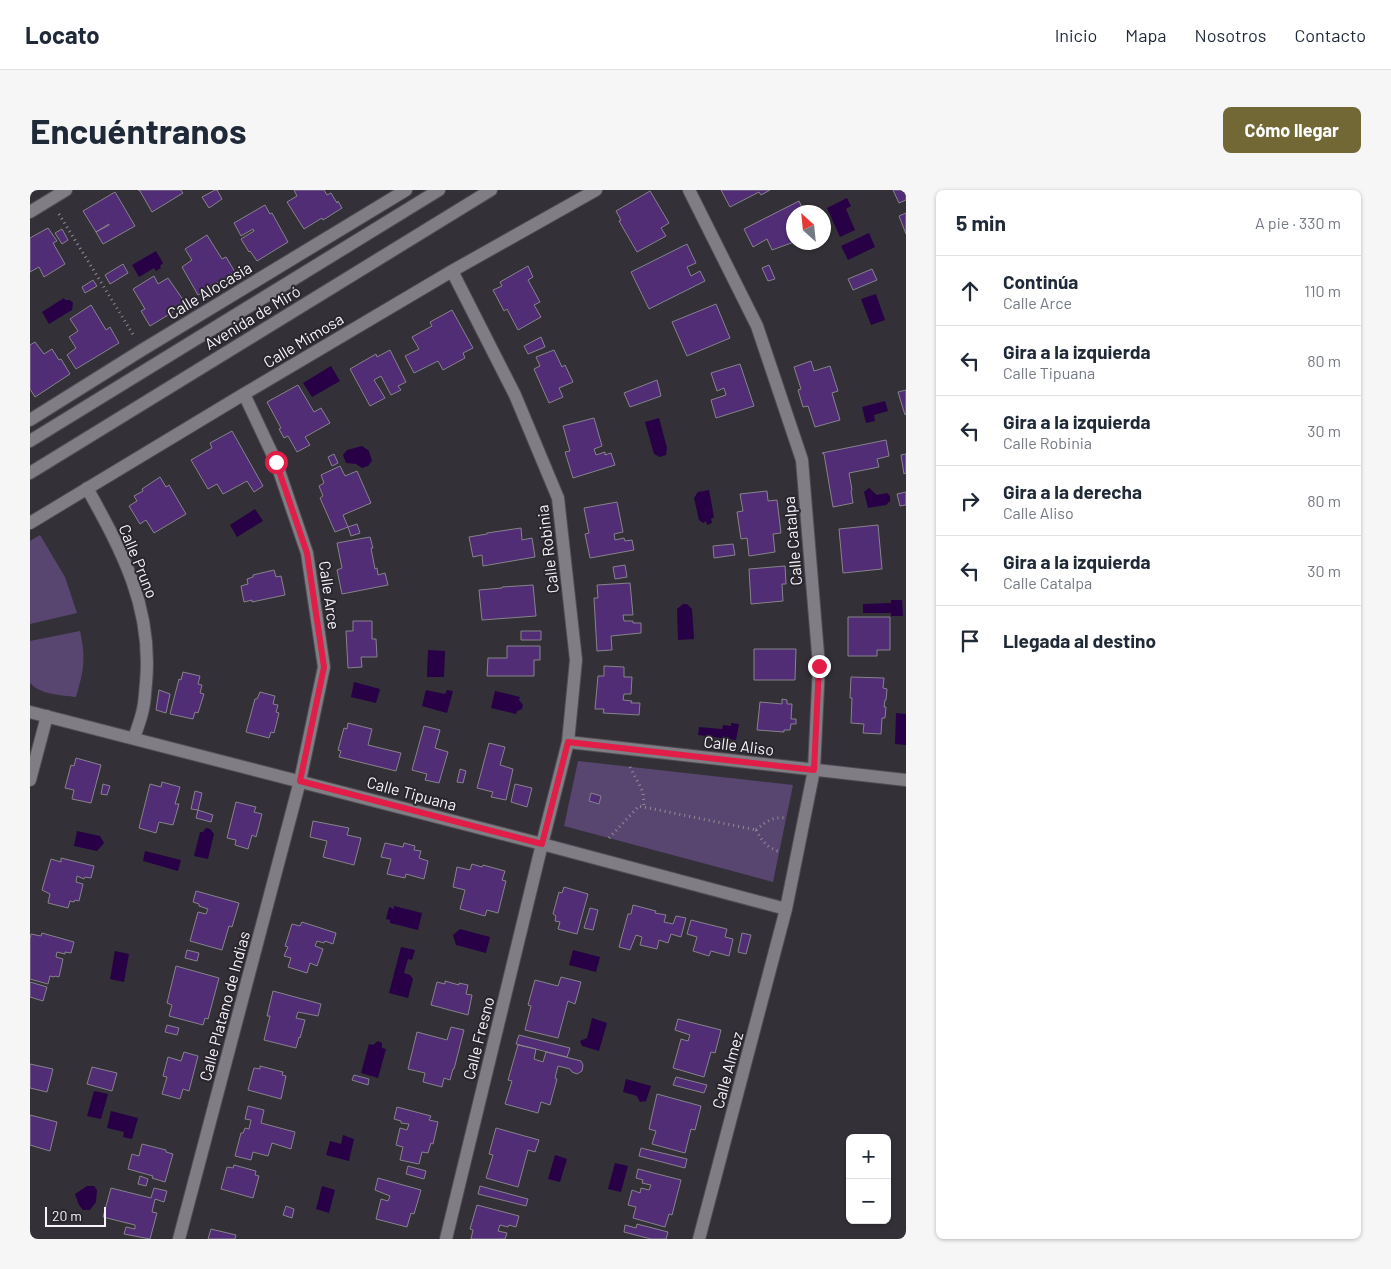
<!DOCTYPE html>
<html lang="es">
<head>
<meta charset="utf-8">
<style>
  body { margin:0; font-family:Barlow,sans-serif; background:#f6f6f7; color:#1f2937 }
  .controls { position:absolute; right:15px; bottom:15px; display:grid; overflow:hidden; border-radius:8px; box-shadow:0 1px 4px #0004 }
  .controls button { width:45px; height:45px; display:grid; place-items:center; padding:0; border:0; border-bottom:1px solid #e0e1e3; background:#fff; color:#1f2937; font:25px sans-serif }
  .compass { position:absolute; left:756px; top:15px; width:45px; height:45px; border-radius:50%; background:#fff; box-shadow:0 1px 4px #0004; rotate:333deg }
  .scale { position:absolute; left:15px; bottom:12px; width:61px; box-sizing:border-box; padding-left:5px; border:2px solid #f6f4f8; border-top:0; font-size:14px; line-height:18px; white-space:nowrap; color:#f6f4f8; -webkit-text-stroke:4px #29272d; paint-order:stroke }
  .stop { position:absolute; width:15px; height:15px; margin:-11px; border:4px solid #e11d48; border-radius:50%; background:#fff }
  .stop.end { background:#e11d48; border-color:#fff; box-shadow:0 1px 5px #0008 }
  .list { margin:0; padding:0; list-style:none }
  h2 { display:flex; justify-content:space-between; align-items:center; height:65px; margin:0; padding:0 20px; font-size:21px }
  h2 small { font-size:16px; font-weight:400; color:#747a83 }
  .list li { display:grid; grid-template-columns:32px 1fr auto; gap:15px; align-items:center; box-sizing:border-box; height:70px; padding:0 20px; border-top:1px solid #e0e1e3 }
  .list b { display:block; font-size:19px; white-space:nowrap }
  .list p { margin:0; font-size:16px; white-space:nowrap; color:#747a83 }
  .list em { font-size:16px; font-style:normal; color:#747a83 }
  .icon { flex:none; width:28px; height:28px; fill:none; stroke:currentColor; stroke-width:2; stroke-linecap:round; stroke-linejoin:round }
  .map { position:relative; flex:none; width:876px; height:1049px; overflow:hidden; border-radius:8px }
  header { display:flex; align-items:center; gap:30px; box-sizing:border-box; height:70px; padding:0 25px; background:#fff; border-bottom:1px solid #e0e1e3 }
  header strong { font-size:24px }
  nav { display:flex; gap:28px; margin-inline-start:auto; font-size:18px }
  .intro { display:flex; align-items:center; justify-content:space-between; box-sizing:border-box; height:120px; padding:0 30px }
  h1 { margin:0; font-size:35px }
  .button { padding:12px 22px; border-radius:8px; background:#716836; color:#fff; font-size:18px; font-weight:700 }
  main { display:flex; gap:30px; padding:0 30px }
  aside { flex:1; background:#fff; border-radius:8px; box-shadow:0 1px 4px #0004 }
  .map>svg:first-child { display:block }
</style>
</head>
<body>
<header>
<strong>Locato</strong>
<nav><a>Inicio</a><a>Mapa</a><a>Nosotros</a><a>Contacto</a></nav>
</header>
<div class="intro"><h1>Encuéntranos</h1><a class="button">Cómo llegar</a></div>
<main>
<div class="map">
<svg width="876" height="1049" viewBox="0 0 876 1049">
  <rect width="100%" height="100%" fill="#333137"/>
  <path fill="#584570" d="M10 345 35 387 47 423 0 434V351Z
    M50 441C56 468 54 480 46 507 31 505 11 505 0 493V451Z
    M548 571 763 595 743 692 534 636Z"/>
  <path fill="#270046" d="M817 8 821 16 816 19 825 40 810 47 797 18Z
    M839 43 845 57 818 70 811 56Z
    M126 61 133 73 130 76 131 78 126 81 124 78 109 87 102 75Z
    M846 104 855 130 841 135 831 109Z
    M34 108 35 110H40L43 113 42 120 19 134 12 122Z
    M301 176 310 191 282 207 273 193Z
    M855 211 858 221 844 225 845 231 836 233 832 217Z
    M629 228 637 258 636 265 630 267 624 264 615 232Z
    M332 256 339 261 342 271 338 276 332 278 326 274 316 273 313 265 317 260Z
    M839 298 847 305 857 303 860 306V311L856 315 838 318 834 302Z
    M679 300 684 327 681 329 682 333 677 335 676 331 673 333 669 330 664 308 668 302Z
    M225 319 233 331 207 347 200 335Z
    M861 410H872L873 426H861V423H833V414L861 413Z
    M653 414H657L662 419 664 449 648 450 647 419Z
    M398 460 415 461 414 487H397Z
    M324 492 350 499 346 513 321 507Z
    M396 500 415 504 417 500 423 501 417 523 392 516Z
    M465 501 490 507 489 510 493 515 492 519 487 521 486 524 461 518Z
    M866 523 876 524V555L865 554Z
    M701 533 709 534 706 550 668 545 669 537 692 539 693 535 701 536Z
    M176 638 180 639 184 644 178 669 164 666 170 642H173Z
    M47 641 70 646 74 653 67 661 44 656Z
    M115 661 151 670 148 681 113 671Z
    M364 716 392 723 388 740 360 733V730L356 729 359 717 364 719Z
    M430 739 460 747 456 763 426 755 423 745Z
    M371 757 385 760 382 770 378 769 374 783 380 785 383 789 378 808 359 803Z
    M543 760 570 767 566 782 539 775Z
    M85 761 99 764 94 792 80 789Z
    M562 828 577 833 569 861 552 856 550 851 557 848Z
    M348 851 352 853V858L356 859 348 888 331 883 339 854 343 855Z
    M596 889 621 896 616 911 610 912 607 906 593 902Z
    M64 901 78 904 71 929 57 926Z
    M81 921 108 928 102 949 93 947 94 942 77 938Z
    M313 945 324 949 319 971 296 965 300 951 311 954Z
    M525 965 537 969 530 992 518 989Z
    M585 973 598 976 591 1002 578 999Z
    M57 996H64L67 1000 66 1012 60 1020H53L49 1015 45 1004Z
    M292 996 305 1000 299 1023 286 1019Z"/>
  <path fill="#502d75" stroke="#86838a" d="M108 0H151L153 3 122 22 110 1Z
    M185 0H187L192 9 179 18 172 7Z
    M264 0H294L297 5 301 3 307 13 308 11 312 18 293 30 292 28 274 39 257 12 267 6Z
    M691 0H740L731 5 729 2 700 17Z
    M863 0H876V10L869 13Z
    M620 1 639 33 631 38 636 46 607 62 589 31 591 30 586 21Z
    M85 2 105 36 73 54 66 42 79 35V34L66 42 53 21Z
    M769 11 774 22H764V52L742 60 737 49 723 57 714 39Z
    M235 15 240 24 242 23 258 52 227 71 220 61 219 62 211 49 224 41 223 39 211 46 204 33Z
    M876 23V44L869 26Z
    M18 38 27 51 23 53 35 74 14 87 9 77 0 82V48Z
    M32 39 38 50 32 54 25 43Z
    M177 45 192 69 196 67 205 82 168 105 152 77 162 70 155 59Z
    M657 54 666 73 657 77 661 86 670 81 675 91 619 119 601 82Z
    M93 74 98 83 80 94 75 85Z
    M739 75 745 89 738 91 732 78Z
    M498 76 503 87 498 90 510 112 504 115 511 127 488 140 477 119 474 121 463 100 472 96 470 92Z
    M842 79 847 90 823 100 818 89Z
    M124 86 128 94 138 88 156 114 120 136 111 121 115 119 103 99Z
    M63 90 67 96 55 103 52 97Z
    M686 114 700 148 657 166 642 132Z
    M61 115 76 140 80 137 89 153 46 179 37 165 46 158 39 147 48 141 40 129Z
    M422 120 443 158 433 163 435 168 413 180 408 171 384 183 375 166 389 159 382 147 402 136 400 132Z
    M511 147 515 157 498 164 494 156Z
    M5 152 14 164 22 159 29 170 31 169 40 184 5 207 0 199V155Z
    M360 160 376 192 368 196 371 200 361 205 351 186 344 190 355 208 340 216 320 179 346 164 347 167Z
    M524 160 532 177 535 175 543 192 529 198 533 207 519 213 504 179 510 176 506 167Z
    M781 171 784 181 800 176 808 201 802 203 810 230 785 237 778 216 773 217 768 200 771 199 764 177Z
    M710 174 724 216 686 228 681 210 696 205 694 198 687 201 681 183Z
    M627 190 631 206 600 217 594 203Z
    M268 195 284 222 291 218 300 233 275 247 280 255 267 262 258 246 254 248 249 239 251 238 237 212Z
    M876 200V224L875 225 868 202Z
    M564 228 572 256 564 259 566 265 575 262V265L581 263 585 275 543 288 535 262 540 261 533 236Z
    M202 241 233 296 224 302 217 291 193 304 187 294 178 299 161 270 182 258 180 253Z
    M856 250 859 266 847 269 849 277 819 283 822 300 821 301 823 313 803 317 794 264 792 263Z
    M304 264 308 273 302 276 298 267Z
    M876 264V283L874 284 871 265Z
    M310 276 315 286 327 281 341 313 313 325 318 337 305 342 290 308 293 306 289 296 294 293 291 285Z
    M130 287 136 297 139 295 156 324 124 343 116 330 110 334 99 316 107 311 104 306 113 301 112 299Z
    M737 301 738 311 747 310 751 343 743 344 745 362 719 366 717 348 711 349 707 322 713 321 710 304Z
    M876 302V315L870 316 867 304Z
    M587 312 593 342 584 344 585 350 594 348 595 351 602 350 604 360 560 368 555 344 559 343 554 318Z
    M327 334 330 343 321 346 318 337Z
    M848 335 852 379 813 383 809 339Z
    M491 338 492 350 502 348 505 367 453 376 452 365 443 367 439 347 457 344V343Z
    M340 347 343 358H341L345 379 347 378 348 385 355 383 358 395 312 404 307 380 312 378 307 353Z
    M703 354 705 365 684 368 683 356Z
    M595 375 597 387 585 389 583 377Z
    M755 376 756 394H752L753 411 721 414 719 379Z
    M244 380 246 387 251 386 255 405 222 412V410L214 412 211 396 218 394 217 389 223 387V385Z
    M600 393 603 425H593L594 431H603V433H611V443L581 446 582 460 567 461 564 408H568L567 395Z
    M503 395 506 426 452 430 449 400 472 398V397Z
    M818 427H860V460H847V466H818Z
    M323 431H342V449H346L347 467H331L332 477 318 478 316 441H323Z
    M491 441H511V450H491Z
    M477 456H510V470H504V486H457L458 468H477Z
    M724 459H766L765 490H724Z
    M574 476 594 477V487H602L601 504H594L593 510 602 511 601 513H610L609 525 573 523 574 519H565L568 486H574Z
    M153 482 170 486 168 494 172 495 170 503 174 504 168 523 165 522 163 529 140 524 149 489 151 490Z
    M821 487 854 488 853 498 857 499 856 510H855L854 517H856L855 528H852L851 544 833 543 834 534 821 533 822 508H820Z
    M129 500 140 504 136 523 126 520Z
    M230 502 245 506 243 514 248 515 246 522 249 523 244 543 241 542 239 548 216 542 225 509H227Z
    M752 509 757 510V514H762L761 529H766V534H761L760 540H754V542L727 540 730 512 752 514Z
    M318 533 342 539 338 555 371 563 366 581 309 567 311 561 308 560 314 538 317 539Z
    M394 536 410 540 405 558 418 562 409 593 395 590 397 584 382 580Z
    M459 553 475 557 470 575 483 579 476 610 461 607 463 602 447 598Z
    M46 568 71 575 61 613 42 609 44 600 35 598 41 575 44 576Z
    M430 579 436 581 433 593 427 592Z
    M132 592 150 597 145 614H149L143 635 129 632 126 643 109 638 120 594 131 597Z
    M73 594 80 596 77 605 71 604Z
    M485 594 502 598 497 617 481 612Z
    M165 601 172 603 168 620 161 619Z
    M561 603 571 606 569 614 559 611Z
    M206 612 226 617 224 622 232 624 226 647 222 645 218 659 205 655 206 650 197 648Z
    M168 620 183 625 181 632 166 628Z
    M283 631 319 638 317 645 331 648 324 675 293 667 297 651 280 647Z
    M355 653 373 657 374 653 385 656 384 660 391 661 389 668 398 671 394 689 376 684 375 688 357 684 361 669 351 667Z
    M31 668 64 676 61 688 55 687 54 689 47 686 46 692 53 694 49 711 45 710 44 712 40 711 38 718 18 713 20 704 12 700 21 669 31 672Z
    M442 674 452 677 453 675 475 681 472 690 476 691 468 723 457 720 455 726 430 719 435 700 423 697 427 677 440 680Z
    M534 697 558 704 547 744 528 739 530 732 525 731 526 726 523 724 529 702 532 703Z
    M166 701 209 713 202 737 199 736 192 760 160 751 168 722 176 724 178 719 169 716V714L163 712Z
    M603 715 626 721 625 723 636 725 634 732 643 734 646 726 656 728 651 747 641 744 638 753 629 750 627 759 610 755 612 747 606 745 600 760 589 757 598 724H601Z
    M560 718 568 720 563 740 554 738Z
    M661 730 697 739 695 747 703 749 699 766 681 761 679 766 663 761 667 747 657 744Z
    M272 732 306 743 303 754 295 751 294 753 287 751 285 756 293 759 287 776 280 773 277 783 258 777 261 768 254 766 258 757 255 756 262 734 270 736Z
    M12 743 44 752 41 763 35 762V764L27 762 26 767 33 769 29 787 25 786 24 787 20 786 18 794 0 789V749L1 744 11 746Z
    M712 743 721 745 716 764 708 762Z
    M157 760 169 763 167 771 155 768Z
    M146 776 189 788 178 829 175 828 173 835 139 826 142 815 137 813Z
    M531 787 551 792 545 814 538 811 528 848 495 840 501 816 498 815 505 790 528 796Z
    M415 791 429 795V793L438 795 436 804 442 805 438 825 401 815 407 792 415 794Z
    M0 792 17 797 13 811 0 807Z
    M243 801 291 814 288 826 268 822 266 828 275 830 270 848 269 847 266 858 234 850 240 826H237Z
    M648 829 691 840 685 863 681 862 674 887 643 878 651 849 658 851 660 845 645 840Z
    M137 835 149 838 147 845 135 842Z
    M421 837 434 840 424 879H423L420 890 414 888 412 897 393 892 395 883 378 879 387 842 417 850Z
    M489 845 540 858 537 867 486 854Z
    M488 855 506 859 504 869 513 872 516 862 551 871 553 875 552 881 547 884 542 882 540 879 528 876 525 888 527 889 520 915 511 912 508 923 475 914 482 891 478 890Z
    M154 862 168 866 159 901 153 899 150 909 132 904 137 887 133 886 138 867 151 871Z
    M0 874 23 879 17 902 0 898Z
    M230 876 253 882 252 885 256 886 251 909 218 900 224 878 230 879Z
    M62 877 87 883 82 901 57 894Z
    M324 885 339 889 338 895 322 890Z
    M646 887 677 895 674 903 643 895Z
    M627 904 671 916 665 940 661 939 655 963 622 954 626 941 619 939Z
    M218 916 234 920 231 933 265 942 261 959 242 953 238 966 223 962 221 970 205 966 211 943H213L215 938 219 939 221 930 215 929Z
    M367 917 401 926 399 930 408 932 403 954 401 953 398 963 392 962 389 974 370 970 373 957 366 955 370 938 377 940 379 934 371 933V931L364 929Z
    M0 925 27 932 20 961 0 955Z
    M466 938 509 950 505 962 498 960 488 997 456 988 463 965 459 964Z
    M112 954 136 960V962L143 964 135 992 122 988 123 986 98 979 102 964 109 966Z
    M611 958 657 969 655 978 609 966Z
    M204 975 226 981 225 985 229 986 223 1008 191 999 197 977 203 978Z
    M378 976 396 981 394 989 376 984Z
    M608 979 651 990 642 1025 639 1024 635 1037 603 1028 606 1017 598 1015 602 1000 610 1003 611 998 619 1000 621 995 612 993 613 990 606 988Z
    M110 986 118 989 116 996 108 994Z
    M348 988 391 1000 384 1024 381 1023 377 1037 346 1029 351 1009 358 1011 360 1006 345 1000Z
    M450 996 498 1009 496 1016 448 1004Z
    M81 998 121 1008 124 998 137 1001 134 1012 125 1009 122 1022 127 1023 120 1049 94 1044 96 1037 105 1039V1035L73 1027Z
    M447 1015 489 1026 486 1037 479 1035 478 1037 470 1035 468 1041 477 1043 475 1049H441L443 1040 440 1039Z
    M256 1016 264 1019 262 1028 253 1025Z
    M607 1034 638 1042 636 1049H621L594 1042 595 1035 606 1038Z
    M181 1039 206 1045 205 1049H178Z"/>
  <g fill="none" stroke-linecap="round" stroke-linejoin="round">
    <g stroke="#504e52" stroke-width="14">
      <path id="minor" d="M659 0 727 136 772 270 789 476 784 580 756 719 669 1049
        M0 22 36 0
        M0 230 112 160 376 0
        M57 298C92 361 123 418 116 493 115 501 115 511 113 519 111 529 107 539 104 548
        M0 333 214 204 422 81 566 0
        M0 522 512 654 756 719
        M538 552 876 590
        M0 590 17 526
        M149 1049 270 591 294 477 277 363 246 272 214 204
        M416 1049 512 654 538 552 546 470 528 308 485 205 422 81"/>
    </g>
    <g stroke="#504e52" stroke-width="14">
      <path id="secondary" d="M0 251 409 0
        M0 283 461 0"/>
    </g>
    <path stroke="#8f8d92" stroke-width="3" stroke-dasharray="1 4" stroke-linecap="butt" d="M29 24 104 146
      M600 577 613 602 614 617
      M726 640C737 631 741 627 756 628
      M726 640C733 652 736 657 750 662
      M579 648 609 616 726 640"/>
    <use href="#minor" stroke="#807d84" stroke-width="12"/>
    <use href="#secondary" stroke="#807d84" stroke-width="12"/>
  </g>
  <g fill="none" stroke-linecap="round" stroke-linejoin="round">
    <path stroke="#e11d48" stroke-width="6" d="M246 272 277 363 294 477 270 591 512 654 538 552 784 580 789 476"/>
  </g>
  <g text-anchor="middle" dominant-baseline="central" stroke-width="4" stroke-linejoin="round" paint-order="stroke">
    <g font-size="16" fill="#f6f4f8" stroke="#29272d">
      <text transform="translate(179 100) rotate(-31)">Calle Alocasia</text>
      <text transform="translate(222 127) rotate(-31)">Avenida de Miró</text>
      <text transform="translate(273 150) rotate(-31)">Calle Mimosa</text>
      <text transform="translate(762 351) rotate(-95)">Calle Catalpa</text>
      <text transform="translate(517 359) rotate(-97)">Calle Robinia</text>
      <text transform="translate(109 371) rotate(68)">Calle Pruno</text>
      <text transform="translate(300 405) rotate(82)">Calle Arce</text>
      <text transform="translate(709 555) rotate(7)">Calle Aliso</text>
      <text transform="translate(382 603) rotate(15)">Calle Tipuana</text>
      <text transform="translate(194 816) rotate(-75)">Calle Platano de Indias</text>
      <text transform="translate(448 848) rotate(-76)">Calle Fresno</text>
      <text transform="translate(697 880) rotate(-75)">Calle Almez</text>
    </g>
  </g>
</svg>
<div class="controls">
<button>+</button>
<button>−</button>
</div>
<svg class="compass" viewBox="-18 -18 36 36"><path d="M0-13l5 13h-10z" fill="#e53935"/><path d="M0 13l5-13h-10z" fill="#747a83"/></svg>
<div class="scale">20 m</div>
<div class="stop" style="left:246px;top:272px"></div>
<div class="stop end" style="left:789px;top:476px"></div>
</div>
<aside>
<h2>5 min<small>A pie · 330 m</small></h2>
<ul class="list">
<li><svg class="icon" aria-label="ahead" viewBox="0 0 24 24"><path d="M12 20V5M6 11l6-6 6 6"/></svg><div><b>Continúa</b><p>Calle Arce</p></div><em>110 m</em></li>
<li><svg class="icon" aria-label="left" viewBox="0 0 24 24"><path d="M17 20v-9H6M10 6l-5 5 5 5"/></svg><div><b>Gira a la izquierda</b><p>Calle Tipuana</p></div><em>80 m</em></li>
<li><svg class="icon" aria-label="left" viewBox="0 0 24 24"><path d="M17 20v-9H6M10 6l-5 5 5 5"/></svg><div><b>Gira a la izquierda</b><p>Calle Robinia</p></div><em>30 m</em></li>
<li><svg class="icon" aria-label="right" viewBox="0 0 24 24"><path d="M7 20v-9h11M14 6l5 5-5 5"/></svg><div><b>Gira a la derecha</b><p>Calle Aliso</p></div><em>80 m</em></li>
<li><svg class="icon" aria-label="left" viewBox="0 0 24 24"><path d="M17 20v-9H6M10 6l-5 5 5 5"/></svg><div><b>Gira a la izquierda</b><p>Calle Catalpa</p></div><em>30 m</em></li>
<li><svg class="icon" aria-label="arrive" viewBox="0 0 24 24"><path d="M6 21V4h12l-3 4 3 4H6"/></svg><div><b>Llegada al destino</b></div></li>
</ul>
</aside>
</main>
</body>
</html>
